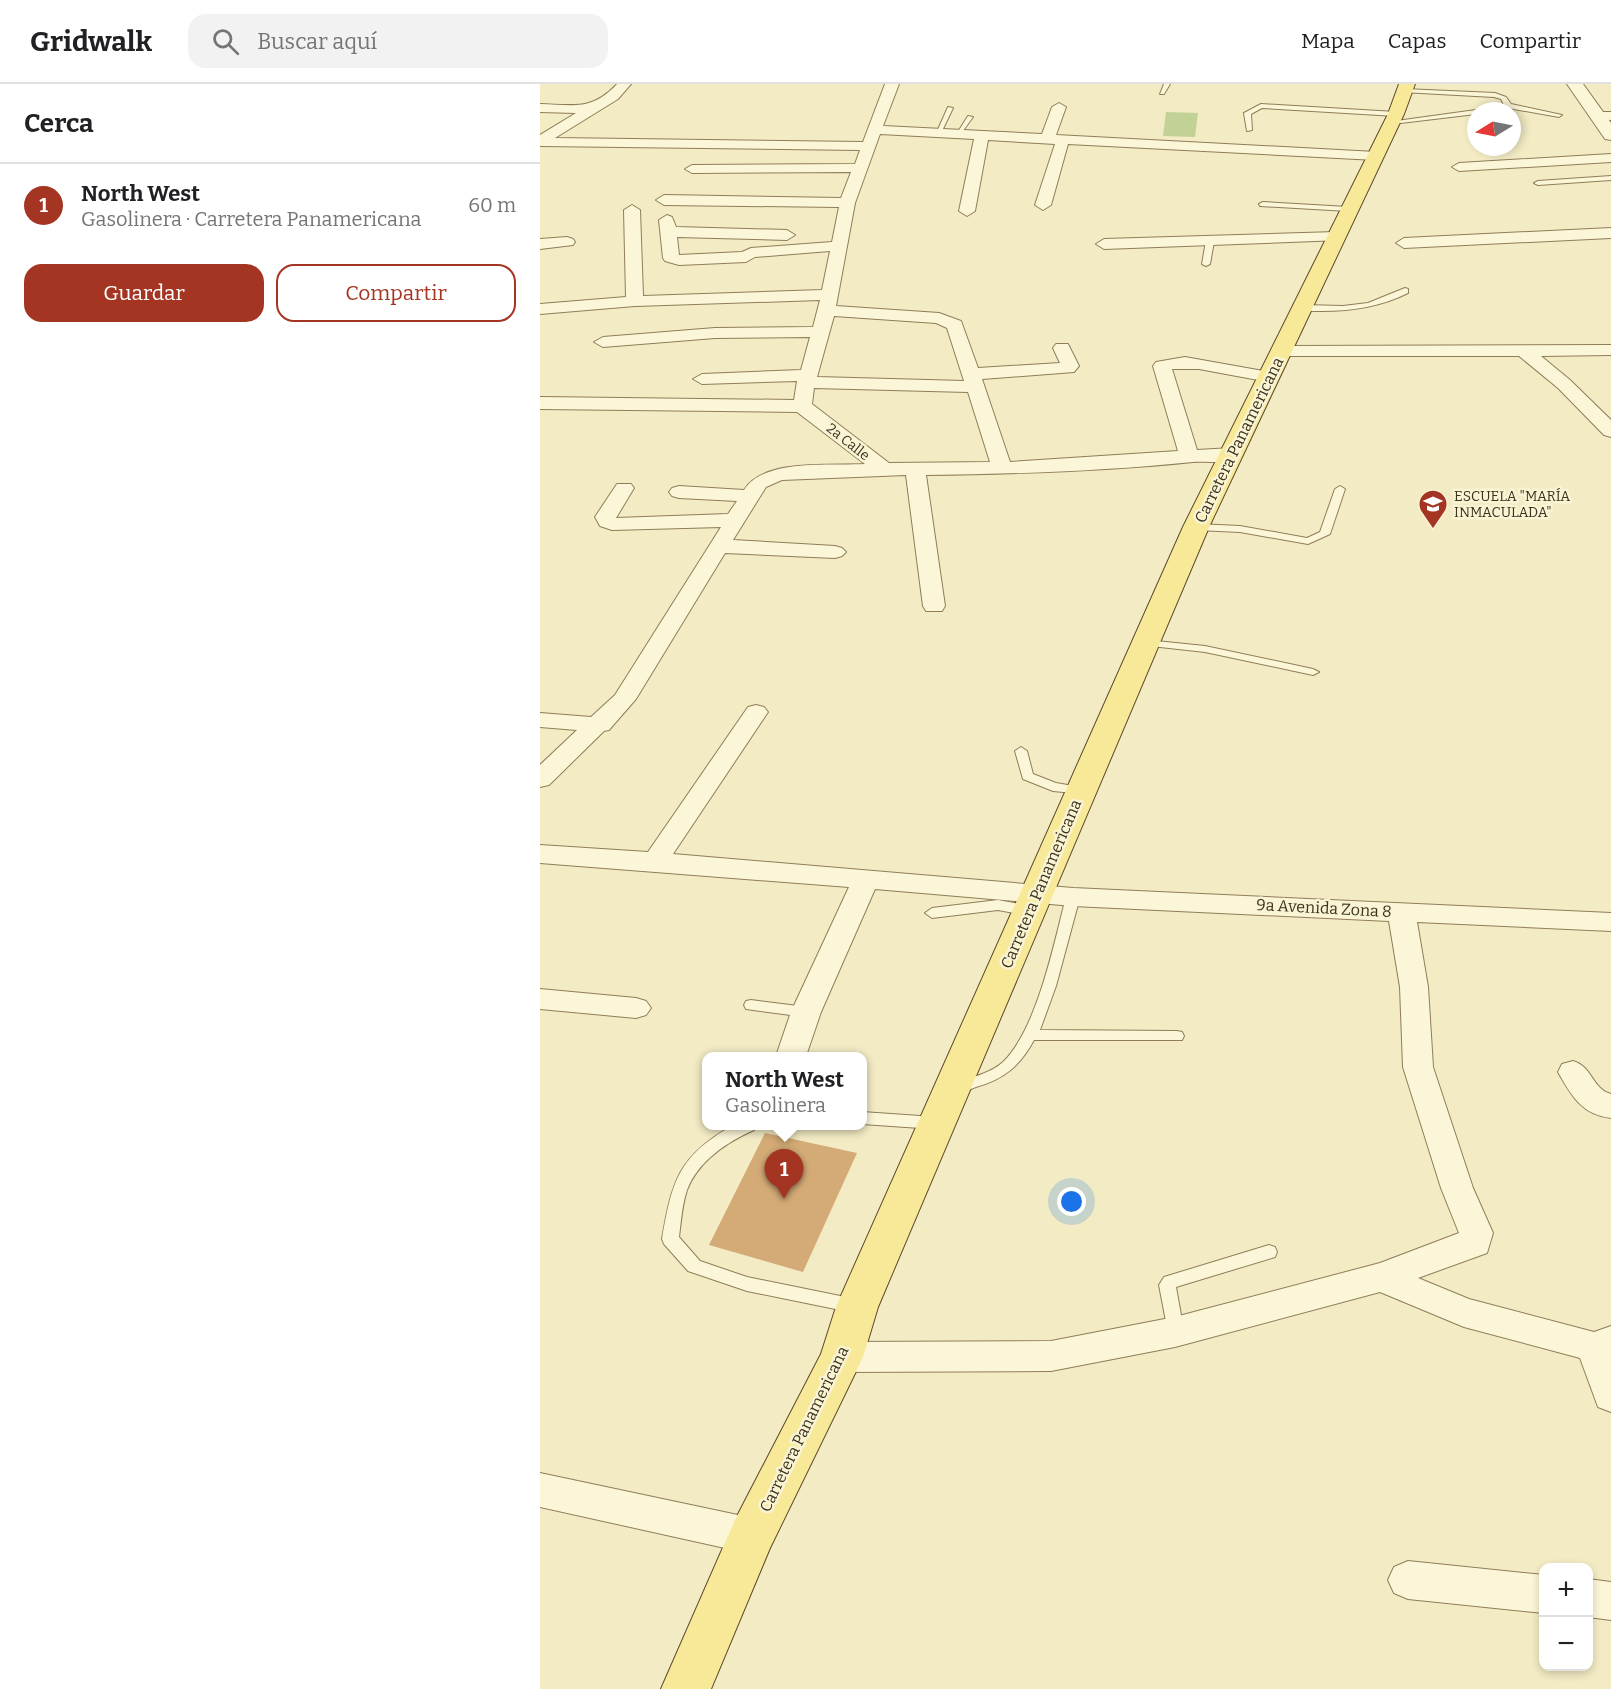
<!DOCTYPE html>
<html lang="es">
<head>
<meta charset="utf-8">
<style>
  body { margin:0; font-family:Bitter,serif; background:#f2f2f2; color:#202124 }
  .controls { position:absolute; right:18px; bottom:18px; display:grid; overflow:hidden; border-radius:12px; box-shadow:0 3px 9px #0003 }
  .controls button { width:54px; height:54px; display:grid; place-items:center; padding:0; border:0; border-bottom:2px solid #e0e0e0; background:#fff; color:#202124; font:30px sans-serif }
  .compass { position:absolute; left:927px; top:18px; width:54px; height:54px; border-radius:50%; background:#fff; box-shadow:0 3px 9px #0003; rotate:260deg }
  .you { position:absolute; left:532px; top:1118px; width:21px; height:21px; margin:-15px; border:4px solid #fff; border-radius:50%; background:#1a73e8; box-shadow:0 0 0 9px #1a73e833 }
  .badge { display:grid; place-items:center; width:39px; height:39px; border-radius:50%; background:#a43522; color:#fff; font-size:20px; font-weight:700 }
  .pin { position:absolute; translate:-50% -50px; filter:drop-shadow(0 2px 3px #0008) }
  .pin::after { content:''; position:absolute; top:32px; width:21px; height:18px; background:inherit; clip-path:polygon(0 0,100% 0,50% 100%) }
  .popup { position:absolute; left:162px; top:968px; width:165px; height:78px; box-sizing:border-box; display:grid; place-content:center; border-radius:12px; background:#fff; filter:drop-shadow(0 2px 4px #0005); font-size:20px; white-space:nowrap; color:#757577 }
  .popup b { font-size:22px; color:#202124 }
  .popup::after { content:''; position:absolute; left:50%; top:100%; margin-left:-12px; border:12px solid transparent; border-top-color:#fff }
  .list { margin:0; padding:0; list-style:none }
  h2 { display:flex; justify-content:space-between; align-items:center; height:78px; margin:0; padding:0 24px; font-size:26px }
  h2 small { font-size:20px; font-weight:400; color:#757577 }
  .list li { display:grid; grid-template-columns:39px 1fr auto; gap:18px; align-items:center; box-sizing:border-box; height:84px; padding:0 24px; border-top:2px solid #e0e0e0 }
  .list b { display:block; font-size:22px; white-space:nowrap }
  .list p { margin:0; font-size:20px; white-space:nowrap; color:#757577 }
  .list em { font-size:20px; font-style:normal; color:#757577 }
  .actions { display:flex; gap:12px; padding:18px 24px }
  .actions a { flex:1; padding:14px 0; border:2px solid #a43522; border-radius:18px; text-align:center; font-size:21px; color:#a43522 }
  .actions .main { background:#a43522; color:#fff }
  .icon { flex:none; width:33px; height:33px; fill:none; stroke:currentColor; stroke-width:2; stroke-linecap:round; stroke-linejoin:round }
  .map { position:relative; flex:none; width:1071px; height:1605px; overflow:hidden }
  header { display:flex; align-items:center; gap:36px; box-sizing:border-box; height:84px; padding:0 30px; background:#fff; border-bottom:2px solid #e0e0e0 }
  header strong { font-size:28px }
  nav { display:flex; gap:33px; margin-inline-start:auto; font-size:21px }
  .search { width:420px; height:54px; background:#f2f2f2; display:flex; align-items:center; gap:15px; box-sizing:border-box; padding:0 21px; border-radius:18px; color:#757577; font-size:22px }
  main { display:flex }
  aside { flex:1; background:#fff }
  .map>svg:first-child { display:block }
</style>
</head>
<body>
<header>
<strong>Gridwalk</strong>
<div class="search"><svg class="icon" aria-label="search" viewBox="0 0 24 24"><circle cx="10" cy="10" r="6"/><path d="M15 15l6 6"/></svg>Buscar aquí</div>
<nav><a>Mapa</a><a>Capas</a><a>Compartir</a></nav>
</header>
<main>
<aside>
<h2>Cerca<small></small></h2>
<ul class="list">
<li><span class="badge">1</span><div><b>North West</b><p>Gasolinera · Carretera Panamericana</p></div><em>60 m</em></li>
</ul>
<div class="actions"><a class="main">Guardar</a><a>Compartir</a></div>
</aside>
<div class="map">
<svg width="1071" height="1605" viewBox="0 0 1071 1605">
  <rect width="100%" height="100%" fill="#f2ebc4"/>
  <path fill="#c2d296" d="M626 28 658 29 655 53 623 52Z"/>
  <path fill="#d4ab76" d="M225 1049 317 1069 263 1188 169 1161Z"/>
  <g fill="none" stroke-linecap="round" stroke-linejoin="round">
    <g stroke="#8f7d58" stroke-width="2">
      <path id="service" d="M624 0H630L624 10H620Z
        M864 5 955 9 966 13 971 20 1022 31 1019 33 968 24 941 27 964 21 961 15 954 13 862 8Z
        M721 20 856 28 859 30 856 32 722 24 711 30 712 46 707 47 704 29Z
        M408 23 413 24 401 49 396 50Z
        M936 26 939 27H936V30L852 40 849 38Z
        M428 32 433 33 420 51H416Z
        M1071 92V96L998 101 994 99 998 97Z
        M723 118 808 123 812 125 808 127 720 122 719 120Z
        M670 155 674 157 670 180 666 182 662 180 666 157Z
        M865 204 868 205V209C840 223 812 227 781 227 774 227 765 228 759 224L763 221 803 222 828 219Z
        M800 402 805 405 790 450 768 460 700 448 656 446 651 443 656 440 700 442 767 454 780 448 795 405Z
        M606 556 665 562 773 585 779 588 773 591 665 568 602 561 600 559Z
        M481 663 487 667 493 690 516 699 545 704 547 707 545 710 513 707 483 695 475 667Z
        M533 808 540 813 516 902 500 946 637 947 642 948 644 952 642 956H494C480 982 464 995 436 1003 428 1006 421 1010 413 1007L410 1003 413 999C429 994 450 990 463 978 497 945 514 860 526 813Z
        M458 816 490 822 497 827 490 832 458 826 392 834 385 829 392 824Z
        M211 916 266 923 271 924 273 928 271 932 266 933 206 925 204 921 206 917Z
        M322 1028 395 1033 400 1035 403 1039 400 1043 395 1045 322 1040Z
        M192 1042H216L214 1046C187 1058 158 1077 147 1106 142 1121 141 1138 139 1153L160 1177 207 1193 315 1215 321 1217 324 1222 321 1227 315 1229 207 1207 148 1187 124 1160 122 1155C132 1098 138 1072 192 1042Z
        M729 1161 735 1163 737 1168 735 1173 636 1203 644 1248 641 1253 635 1255 629 1253 619 1201 624 1193Z"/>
    </g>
    <g stroke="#8f7d58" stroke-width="2">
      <path id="minor" d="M77 0H91L78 15 15 54 323 58 345 0H359L343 42 502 50 512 23 519 19 526 23 516 51 836 68 843 72 836 76 528 60 511 121 503 126 495 121 515 60 448 56 435 127 427 132 419 127 434 55 340 50 315 119 296 222 399 229 421 237 438 284 520 279 513 264 516 260H528L539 282 534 288 442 295 470 378 638 367 613 282 616 278 645 273 729 288 738 293 729 298 659 285H632L657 366 692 364 702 370C694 381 666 377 653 378 565 387 475 390 386 391L405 522 402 527H386L383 522 366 391 242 396 226 403 193 456 295 462 302 464 306 468 302 472 295 474 185 469 96 615 69 646 64 647 9 701 0 703V681L37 646 0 643V629L51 633 75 611 181 443 72 446 60 442 55 433 77 400H91L94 404 76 434 188 430 197 417 139 414 132 412 129 408 132 404 139 402 204 406C224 374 291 382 325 380L257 328 0 325V313L254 316 257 297 162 300 153 295 162 290 261 286 270 253 175 254 63 263 54 258 63 253 175 244 273 243 280 216 95 222 0 230V220L86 213 84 126 92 121 100 126 103 212 282 206 290 167 215 173 206 178 139 181 125 177 123 174 119 136 127 131 132 133 136 143 247 146 255 151 247 156 137 153 139 171 202 168 211 164 292 158 299 123 124 121 116 116 124 111 301 114 311 88 152 89 145 85 152 81 315 80 320 66 0 62V51L36 29 0 28V20C34 21 52 27 77 0ZM294 232 396 239 407 244 424 297 277 293ZM274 304 428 308 450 378 349 379 272 320Z
        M1058 28H1071V36L1053 35V29Z
        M1071 70V78L919 87 912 83 919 79Z
        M1071 144V154L864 164 856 159 864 154Z
        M796 148 802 150 804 153 802 156 564 165 556 160 564 155Z
        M27 153 33 155 35 158 33 161 0 165V155Z
        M1071 261V271L1001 272 1030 296 1071 336V353L1064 351 1018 304 979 272H742L733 267 742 262Z
        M216 621 224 623 228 628 133 770 533 804 1071 829V847L877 838 888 903 893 983 933 1104 953 1149 947 1169 878 1194 929 1215 1054 1248 1071 1242V1328L1058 1323 1040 1274 924 1243 840 1208 635 1263 511 1287 302 1288 290 1284 284 1273 290 1262 302 1258 511 1257 635 1233 840 1179 919 1149 901 1104 863 983 860 903 849 837 533 822 335 805 281 928 266 972H236L251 928 309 803 0 779V761L108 768 208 623Z
        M0 905 96 914 106 917 111 924 106 931 96 934 0 925Z
        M1033 977C1053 983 1052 1005 1071 1010V1034C1042 1031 1031 1011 1018 988L1022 980Z
        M0 1389 212 1434 226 1439 231 1452 226 1465 212 1470 0 1423Z
        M868 1477 1004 1491V1529L868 1515 854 1509 848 1496 854 1483Z
        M1048 1495 1071 1498V1536L1048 1533Z"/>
    </g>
    <g stroke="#8f7d58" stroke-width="2">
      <path id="tertiary" d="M1027 0H1043L1071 39V56L1065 55Z"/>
    </g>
    <g stroke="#5c4a2c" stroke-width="2">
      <path id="primary" d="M859 0H875L864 30 669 443 338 1223 323 1273 230 1464 171 1605H121L195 1436 281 1270 296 1223 643 443 848 30Z"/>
    </g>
    <use href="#service" fill="#fcf6d8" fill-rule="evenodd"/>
    <use href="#minor" fill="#fcf6d8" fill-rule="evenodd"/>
    <use href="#tertiary" fill="#fcf6d8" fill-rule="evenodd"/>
    <use href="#primary" fill="#f8e998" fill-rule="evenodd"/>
  </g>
  <defs>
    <g id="school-pin" transform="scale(1.5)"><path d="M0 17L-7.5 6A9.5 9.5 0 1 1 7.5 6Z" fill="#a43522" stroke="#f9f4d4"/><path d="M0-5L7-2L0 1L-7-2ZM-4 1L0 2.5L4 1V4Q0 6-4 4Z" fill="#fff"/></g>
  </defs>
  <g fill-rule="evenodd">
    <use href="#school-pin" x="893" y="420"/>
  </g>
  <g text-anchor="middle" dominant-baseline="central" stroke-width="5" stroke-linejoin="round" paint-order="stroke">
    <g font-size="14" fill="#3d321d" stroke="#f9f4d4">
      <text transform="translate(308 358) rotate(38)">2a Calle</text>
    </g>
    <g font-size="14" fill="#3d321d" stroke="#f9f4d4" text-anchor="start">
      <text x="914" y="412">ESCUELA "MARÍA<tspan x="914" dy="16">INMACULADA"</tspan></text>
    </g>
    <g font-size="16" fill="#3d321d" stroke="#f9f4d4">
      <text transform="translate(699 356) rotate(-64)">Carretera Panamericana</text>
      <text transform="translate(501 800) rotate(-67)">Carretera Panamericana</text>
      <text transform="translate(784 824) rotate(3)">9a Avenida Zona 8</text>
      <text transform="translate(264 1345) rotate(-64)">Carretera Panamericana</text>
    </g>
  </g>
</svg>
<div class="controls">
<button>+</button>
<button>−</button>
</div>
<svg class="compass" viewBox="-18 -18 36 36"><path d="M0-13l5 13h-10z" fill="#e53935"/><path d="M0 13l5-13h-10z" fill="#757577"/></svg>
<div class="you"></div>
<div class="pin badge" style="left:244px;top:1115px">1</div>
<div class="popup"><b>North West</b>Gasolinera</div>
</div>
</main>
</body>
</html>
